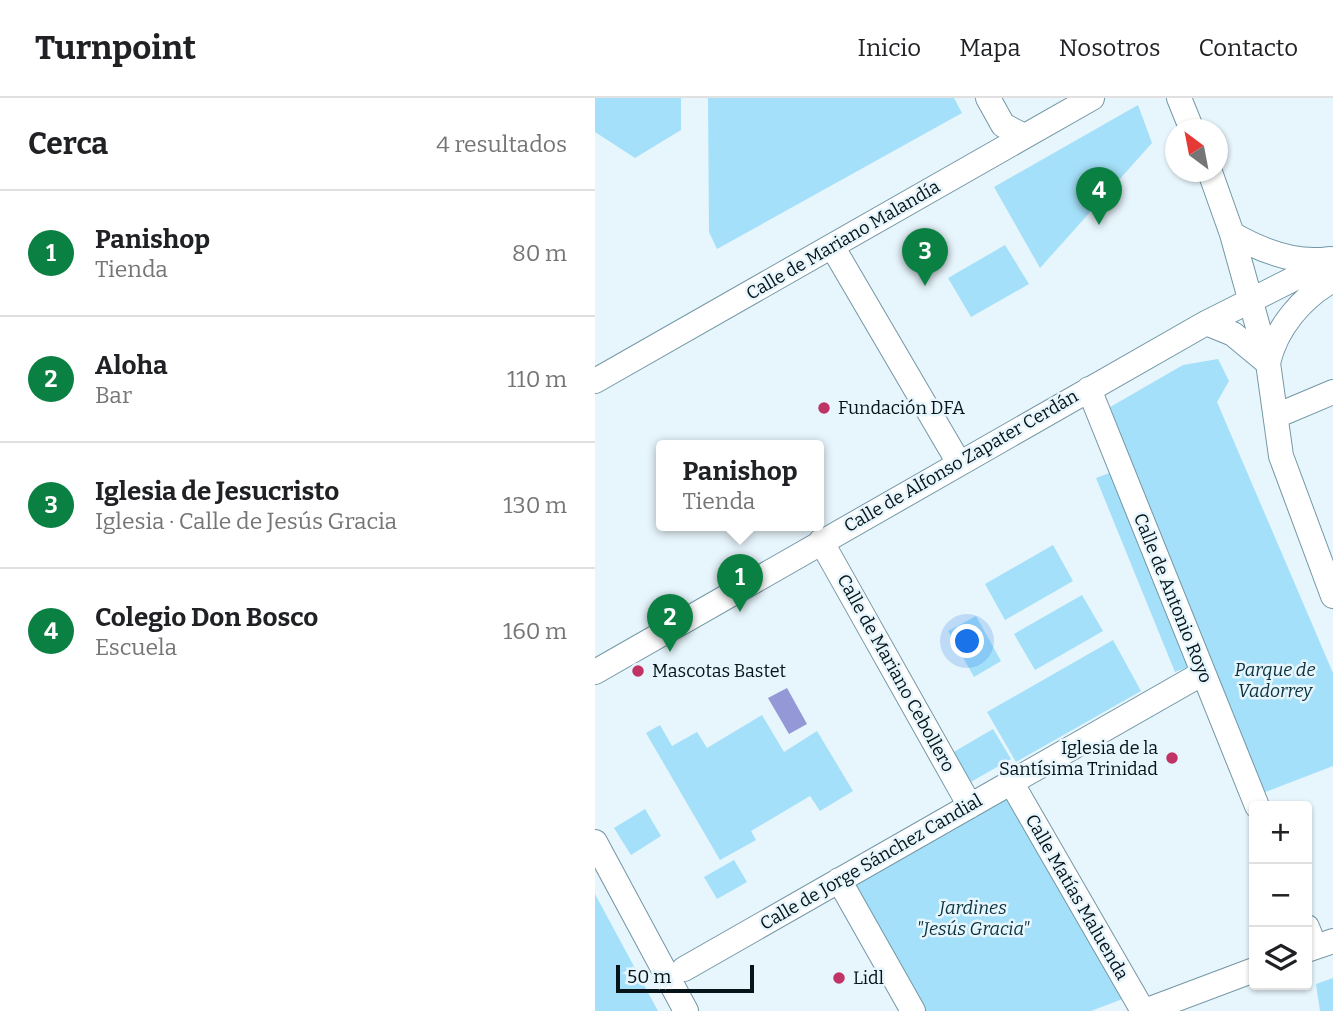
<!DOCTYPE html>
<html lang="es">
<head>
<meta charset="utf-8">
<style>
  body { margin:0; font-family:Bitter,serif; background:#f6f6f6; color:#202124 }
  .controls { position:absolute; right:21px; bottom:21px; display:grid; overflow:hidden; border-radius:7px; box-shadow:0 2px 5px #0004 }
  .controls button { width:63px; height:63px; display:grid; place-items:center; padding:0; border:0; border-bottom:2px solid #e0e0e0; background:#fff; color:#202124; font:35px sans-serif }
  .compass { position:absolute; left:570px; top:21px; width:63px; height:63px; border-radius:50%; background:#fff; box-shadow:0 2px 5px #0004; rotate:328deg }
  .scale { position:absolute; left:21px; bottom:18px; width:138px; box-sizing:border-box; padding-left:7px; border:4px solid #061419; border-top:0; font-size:19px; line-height:24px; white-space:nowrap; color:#061419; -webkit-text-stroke:5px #e7f5fc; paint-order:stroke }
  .you { position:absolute; left:373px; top:544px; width:24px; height:24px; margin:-18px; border:5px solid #fff; border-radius:50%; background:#1a73e8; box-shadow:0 0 0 10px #1a73e833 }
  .badge { display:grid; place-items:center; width:46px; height:46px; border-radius:50%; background:#0b8043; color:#fff; font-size:23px; font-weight:700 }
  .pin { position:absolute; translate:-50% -58px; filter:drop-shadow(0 2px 4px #0008) }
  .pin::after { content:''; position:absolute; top:37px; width:24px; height:21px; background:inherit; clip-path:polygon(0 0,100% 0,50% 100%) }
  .popup { position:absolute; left:61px; top:342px; width:168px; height:91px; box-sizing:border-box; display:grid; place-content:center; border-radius:7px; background:#fff; filter:drop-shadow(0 2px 5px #0005); font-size:23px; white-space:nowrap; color:#757577 }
  .popup b { font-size:26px; color:#202124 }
  .popup::after { content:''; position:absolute; left:50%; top:100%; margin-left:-14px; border:14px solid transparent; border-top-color:#fff }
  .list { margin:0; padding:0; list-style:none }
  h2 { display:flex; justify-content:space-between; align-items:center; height:91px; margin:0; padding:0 28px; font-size:30px }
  h2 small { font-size:23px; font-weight:400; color:#757577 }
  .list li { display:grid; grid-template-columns:46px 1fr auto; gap:21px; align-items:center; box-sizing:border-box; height:126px; padding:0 28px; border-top:2px solid #e0e0e0 }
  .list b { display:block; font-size:26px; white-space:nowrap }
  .list p { margin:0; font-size:23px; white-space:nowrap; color:#757577 }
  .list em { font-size:23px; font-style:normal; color:#757577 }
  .icon { flex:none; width:38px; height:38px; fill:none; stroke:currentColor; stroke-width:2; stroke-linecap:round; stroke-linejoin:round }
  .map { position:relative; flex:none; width:738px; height:913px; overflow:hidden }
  header { display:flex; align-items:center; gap:42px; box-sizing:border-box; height:98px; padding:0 35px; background:#fff; border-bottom:2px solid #e0e0e0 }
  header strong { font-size:33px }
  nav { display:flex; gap:38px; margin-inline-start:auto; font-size:24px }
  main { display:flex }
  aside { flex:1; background:#fff }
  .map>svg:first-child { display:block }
</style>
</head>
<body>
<header>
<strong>Turnpoint</strong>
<nav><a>Inicio</a><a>Mapa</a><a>Nosotros</a><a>Contacto</a></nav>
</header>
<main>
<aside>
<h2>Cerca<small>4 resultados</small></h2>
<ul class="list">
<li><span class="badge">1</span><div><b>Panishop</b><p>Tienda</p></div><em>80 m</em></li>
<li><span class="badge">2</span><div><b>Aloha</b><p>Bar</p></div><em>110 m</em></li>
<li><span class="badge">3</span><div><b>Iglesia de Jesucristo</b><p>Iglesia · Calle de Jesús Gracia</p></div><em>130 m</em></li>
<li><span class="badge">4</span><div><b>Colegio Don Bosco</b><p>Escuela</p></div><em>160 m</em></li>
</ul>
</aside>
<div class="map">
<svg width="738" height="913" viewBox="0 0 738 913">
  <rect width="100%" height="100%" fill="#e7f5fc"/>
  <path fill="#a4e0f9" d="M0 0H86V32L40 60 0 34Z
    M113 0H359L367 15 122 151 114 134Z
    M543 7 557 45 445 170 399 89Z
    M410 147 434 186 376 219 353 180Z
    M623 261 634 283 622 304 738 575V668L665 696 510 312 588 267Z
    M517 374 596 568 580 574 501 380Z
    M458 447 478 483 410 522 390 486Z
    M487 497 508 533 440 572 419 536Z
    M381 518 406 563 379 579 353 533Z
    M518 542 546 593 421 664 392 614Z
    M167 617 189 654 222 633 258 693 225 713 215 698 156 733 161 742 125 762 51 635 65 627 77 648 102 634 112 650Z
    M398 631 416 661 374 685 357 655Z
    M414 695 530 900 496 913H326L254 786Z
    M50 711 66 738 36 757 19 730Z
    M139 762 152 784 122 801 109 779Z
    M0 796 63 913H0Z
    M738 880V913H725L721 886Z"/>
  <path fill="#9498d6" d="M192 590 212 626 194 636 173 600Z"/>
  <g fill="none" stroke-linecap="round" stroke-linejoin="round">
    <g stroke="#7397a5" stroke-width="26">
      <path id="minor" d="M393 0 408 27 429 38
        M584 0 597 32
        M615 74 637 136 673 265 686 358 738 498
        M637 136C665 152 701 166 734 161
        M237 148 364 365
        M611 225 638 236 673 265
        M673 265C681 230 707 199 738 182
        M0 283 497 0
        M494 291 662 708
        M681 318 738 294
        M226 443 375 708
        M0 574 611 225 738 161
        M416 684 548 913
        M0 744 91 913
        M244 782 318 913
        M712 829 720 849
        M712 852 738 843
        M89 871 608 575
        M550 913 659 872"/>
    </g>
    <use href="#minor" stroke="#fff" stroke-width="24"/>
  </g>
  <g fill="#c03365" stroke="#e7f5fc" stroke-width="2.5">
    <circle cx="229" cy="310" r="7"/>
    <circle cx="43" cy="573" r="7"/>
    <circle cx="577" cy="660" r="7"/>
    <circle cx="244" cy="880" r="7"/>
  </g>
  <g text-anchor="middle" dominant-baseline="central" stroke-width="5" stroke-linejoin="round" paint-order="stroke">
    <g font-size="18" fill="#061419" stroke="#e7f5fc">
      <text transform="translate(248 142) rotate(-30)">Calle de Mariano Malandía</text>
      <text transform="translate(366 363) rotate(-30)">Calle de Alfonso Zapater Cerdán</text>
      <text transform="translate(578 500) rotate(68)">Calle de Antonio Royo</text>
      <text transform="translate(301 575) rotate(61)">Calle de Mariano Cebollero</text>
      <text transform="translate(276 764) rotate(-30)">Calle de Jorge Sánchez Candial</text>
      <text transform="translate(482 799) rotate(60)">Calle Matías Maluenda</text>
    </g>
    <g font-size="18" fill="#061419" stroke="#e7f5fc" text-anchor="start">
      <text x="243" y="310">Fundación DFA</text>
      <text x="57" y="573">Mascotas Bastet</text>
      <text x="563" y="650" text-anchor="end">Iglesia de la<tspan x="563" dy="21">Santísima Trinidad</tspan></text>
      <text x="258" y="880">Lidl</text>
    </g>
    <g font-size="18" font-style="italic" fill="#0a313e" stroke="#e7f5fc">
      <text x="680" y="572">Parque de<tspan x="680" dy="21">Vadorrey</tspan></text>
      <text x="378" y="810">Jardines<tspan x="378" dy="21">"Jesús Gracia"</tspan></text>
    </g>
  </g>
</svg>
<div class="controls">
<button>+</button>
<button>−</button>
<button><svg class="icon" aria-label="layers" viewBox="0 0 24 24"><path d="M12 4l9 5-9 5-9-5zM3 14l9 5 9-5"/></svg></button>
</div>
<svg class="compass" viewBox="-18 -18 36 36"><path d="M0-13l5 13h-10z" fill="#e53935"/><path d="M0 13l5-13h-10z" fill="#757577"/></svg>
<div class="scale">50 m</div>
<div class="you"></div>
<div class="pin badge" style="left:145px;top:514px">1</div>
<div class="popup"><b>Panishop</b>Tienda</div>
<div class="pin badge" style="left:75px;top:554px">2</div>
<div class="pin badge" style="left:330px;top:188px">3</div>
<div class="pin badge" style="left:504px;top:127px">4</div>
</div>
</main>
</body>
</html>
